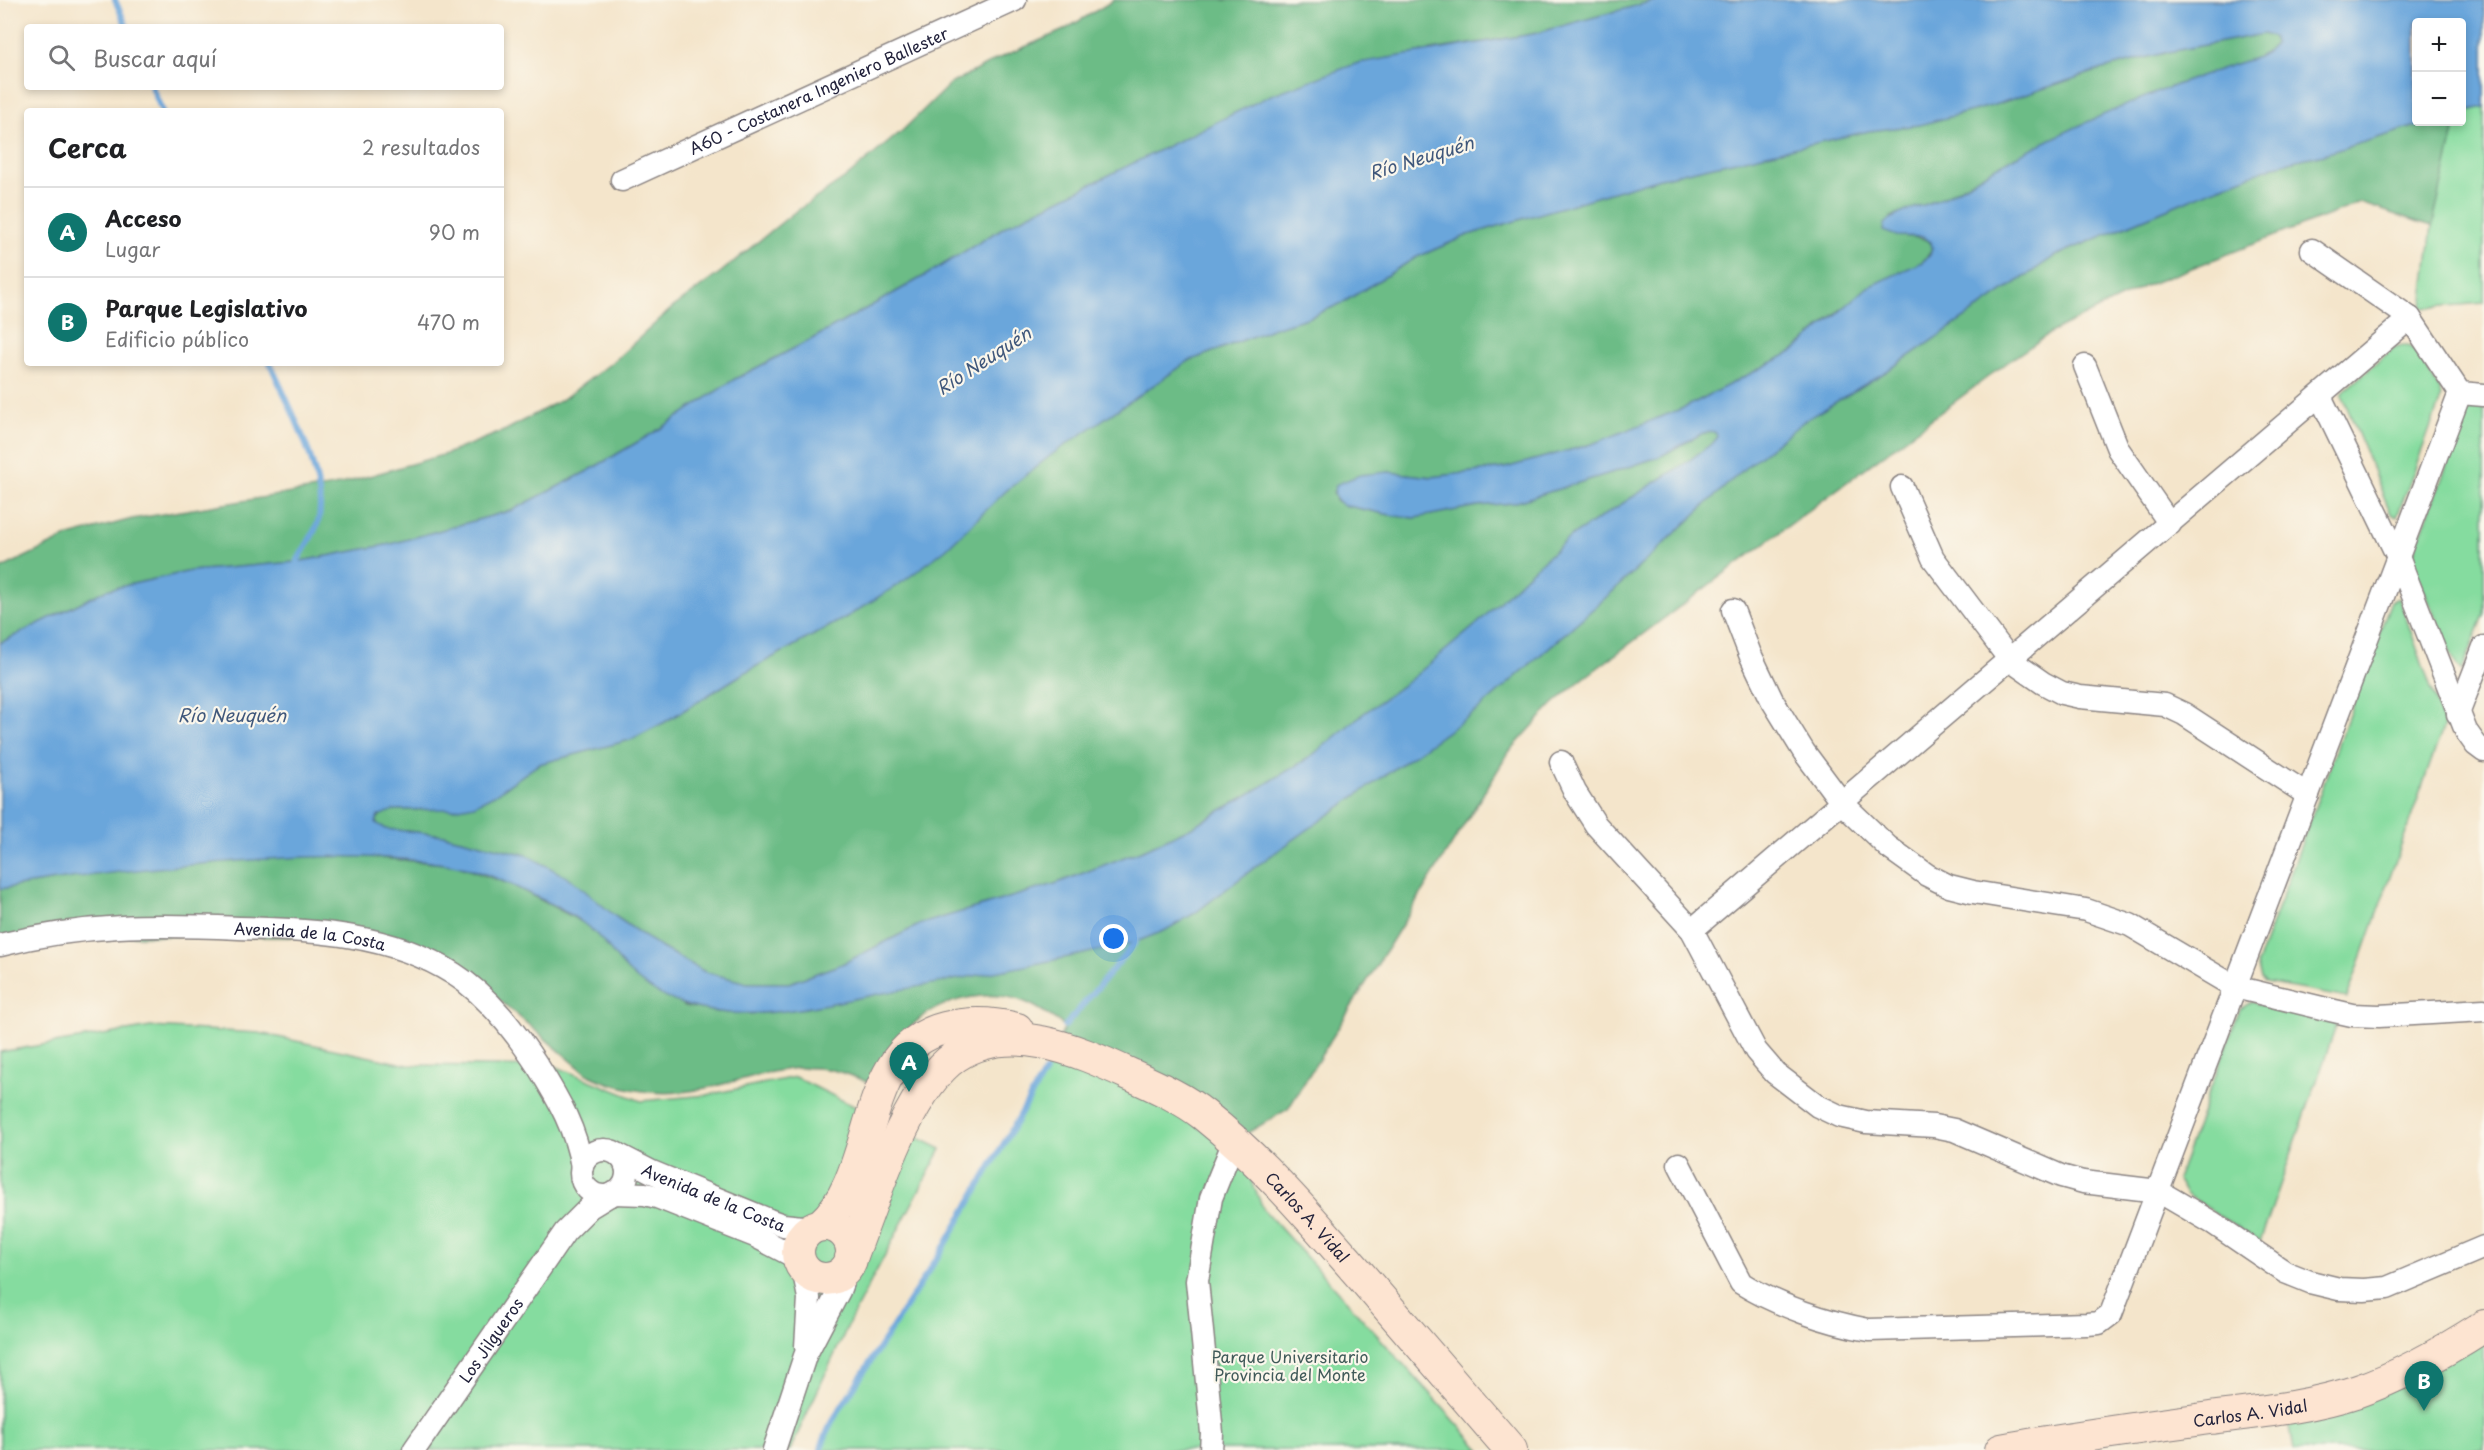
<!DOCTYPE html>
<html lang="es">
<head>
<meta charset="utf-8">
<style>
  body { margin:0; font-family:"Playpen Sans",sans-serif; background:#f6f6f6; color:#202124 }
  .controls { position:absolute; right:18px; top:18px; display:grid; overflow:hidden; border-radius:6px; box-shadow:0 3px 9px #0003 }
  .controls button { width:54px; height:54px; display:grid; place-items:center; padding:0; border:0; border-bottom:2px solid #e0e0e0; background:#fff; color:#202124; font:30px sans-serif }
  .you { position:absolute; left:1114px; top:939px; width:21px; height:21px; margin:-15px; border:4px solid #fff; border-radius:50%; background:#1a73e8; box-shadow:0 0 0 9px #1a73e833 }
  .badge { display:grid; place-items:center; width:39px; height:39px; border-radius:50%; background:#0f766e; color:#fff; font-size:20px; font-weight:700 }
  .pin { position:absolute; translate:-50% -50px; filter:drop-shadow(0 2px 3px #0008) }
  .pin::after { content:''; position:absolute; top:32px; width:21px; height:18px; background:inherit; clip-path:polygon(0 0,100% 0,50% 100%) }
  .list { margin:0; padding:0; list-style:none }
  h2 { display:flex; justify-content:space-between; align-items:center; height:78px; margin:0; padding:0 24px; font-size:26px }
  h2 small { font-size:20px; font-weight:400; color:#757577 }
  .list li { display:grid; grid-template-columns:39px 1fr auto; gap:18px; align-items:center; box-sizing:border-box; height:90px; padding:0 24px; border-top:2px solid #e0e0e0 }
  .list b { display:block; font-size:22px; white-space:nowrap }
  .list p { margin:0; font-size:20px; white-space:nowrap; color:#757577 }
  .list em { font-size:20px; font-style:normal; color:#757577 }
  .icon { flex:none; width:33px; height:33px; fill:none; stroke:currentColor; stroke-width:2; stroke-linecap:round; stroke-linejoin:round }
  .map { position:relative; flex:none; width:2484px; height:1450px; overflow:hidden }
  .search { position:absolute; background:#fff; box-shadow:0 3px 9px #0003; left:24px; top:24px; width:480px; height:66px; display:flex; align-items:center; gap:15px; box-sizing:border-box; padding:0 21px; border-radius:6px; color:#757577; font-size:22px }
  .panel { position:absolute; background:#fff; box-shadow:0 3px 9px #0003; left:24px; top:108px; width:480px; height:258px; border-radius:6px }
  .map>svg:first-child { display:block }
</style>
</head>
<body>
<div class="map">
<svg width="2484" height="1450" viewBox="0 0 2484 1450">
  <rect width="100%" height="100%" fill="#fbf7ec"/>
  <filter id="ink" filterUnits="userSpaceOnUse"><feTurbulence type="fractalNoise" baseFrequency=".0167" numOctaves="2"/><feDisplacementMap in="SourceGraphic" scale="12" xChannelSelector="R" yChannelSelector="G"/><feConvolveMatrix kernelMatrix="1 2 1 2 8 2 1 2 1" color-interpolation-filters="sRGB"/></filter>
  <filter id="wash" filterUnits="userSpaceOnUse"><feTurbulence type="fractalNoise" baseFrequency=".008" numOctaves="4" result="noise"/><feDisplacementMap in="SourceGraphic" scale="24" xChannelSelector="R" yChannelSelector="G"/><feGaussianBlur stdDeviation="1.35" result="paint"/><feColorMatrix in="noise" values="0 0 0 0 0 0 0 0 0 0 0 0 0 0 0 0 0 1.4 0 .05"/><feComposite in="paint" operator="in"/></filter>
  <g filter="url(#wash)">
    <rect width="100%" height="100%" fill="#f4e5cb"/>
    <path fill="#85dc9f" stroke="#547f6d" stroke-width="1.5" d="M2484 107V303L2422 308 2432 226 2456 122H2462V112Z
      M2403 345 2409 346 2415 350 2440 390 2441 399 2397 517 2391 514 2342 395 2345 390 2395 347Z
      M2473 407 2484 408V615L2462 671 2456 665 2411 560 2468 410Z
      M2399 598 2444 725 2347 998 2266 983 2261 978 2257 964 2391 601Z
      M2251 1002 2338 1021 2260 1242 2186 1194 2177 1179 2240 1009Z
      M151 1027 259 1033 408 1065 557 1067 641 1101 707 1095 795 1077 941 1149 851 1319 790 1450H0V1052Z
      M1057 1045 1234 1141 1264 1210 1481 1450H820L831 1423 946 1244 1045 1072Z
      M2484 1337V1450H2294L2287 1408Z"/>
    <path fill="#6cbc86" stroke="#476f60" stroke-width="1.5" d="M1114 0H1657L1533 34 1419 52 1179 142 1006 226 928 274 812 339 735 379 660 429 588 471 513 510 391 544 296 562 191 571 106 590 0 643V569L69 536 132 519 334 486 446 454 506 430 563 399 614 361 672 308 721 272 792 214 844 179 903 130 950 84 997 59 1064 30Z
      M2263 34 2273 37 2275 44 2267 52 2258 57 2176 85 2122 107 2005 162 1940 199 1891 217 1897 236C1916 237 1948 237 1922 262L1841 309 1794 351 1686 407 1641 426 1592 444 1505 468 1432 477 1388 472 1333 492 1336 500 1343 505 1395 516 1415 518 1477 506 1513 503 1617 471 1661 456 1703 433 1716 432 1717 436 1714 442 1683 465 1570 537 1528 574 1477 624 1409 681 1360 716 1309 758 1246 796 1194 826 1148 848 1055 884 921 924 842 964 789 983H747L705 972 660 947 527 855 444 835 386 829 378 826 376 821 382 813 394 810 454 809 494 795 539 764 629 740 665 722 744 673 850 615 1051 455 1189 361 1274 328 1310 317 1342 303 1415 258 1468 235 1660 178 1869 131 1919 125 1991 106 2103 69 2168 52Z
      M2430 122H2456L2432 226 2360 203 2145 286 2052 332 2012 359 1580 681 1552 705 1509 752 1288 1109 1234 1141 1057 1045 1065 1026C1052 1018 1039 1007 1025 1002 988 987 934 1000 908 1030 894 1046 882 1065 870 1083 855 1077 841 1071 826 1069 776 1062 729 1088 681 1092 650 1095 615 1088 587 1074L472 977 390 938 0 935V889L85 875 183 864 312 855 357 856 455 865 512 885 584 923 606 943 628 971 685 1006 716 1012 750 1014 828 1003 978 975 1136 942 1166 929 1195 913 1259 864 1479 709 1612 592 1747 466 1804 421 1887 371 2055 256 2207 192 2279 164 2324 154Z"/>
    <path fill="#6aa6db" stroke="#46648b" stroke-width="1.5" fill-rule="evenodd" d="M1657 0H2484V107L2462 112V22H2416V122H2430L2324 154 2279 164 2207 192 2055 256 1887 371 1804 421 1747 466 1612 592 1479 709 1259 864 1195 913 1166 930 1136 942C1053 962 968 977 884 993 829 1003 769 1020 712 1011 680 1006 651 994 628 971 612 955 602 936 583 923 571 914 555 906 541 899 514 886 483 870 452 865 381 853 309 856 238 861 158 867 79 875 0 889V643L106 590 191 571 296 562 391 544 513 510 588 471 660 429 735 379 812 339 928 274 1006 226 1271 95 1358 63 1533 34ZM2263 34 2273 37 2275 44 2267 52 2258 57C2172 83 2086 120 2005 162 1984 173 1964 187 1942 198 1923 207 1900 210 1884 224L1883 231 1897 236 1923 237 1931 242 1932 248 1930 255 1922 262 1868 287 1794 351 1686 407 1592 444 1505 468 1432 477 1388 472 1360 475 1335 485C1333 495 1335 499 1343 505L1395 516 1415 518 1477 506 1513 503 1617 471 1661 456 1703 433 1715 432 1717 436 1714 442 1683 465 1570 537 1528 574 1477 624 1409 681 1360 716 1309 758 1246 796 1194 826 1148 848 1055 884 921 924 842 964 789 983H747L705 972 660 947 616 917 572 880 527 855 444 835 386 829 376 823 378 816 394 810 454 809 474 805 494 795 539 764 630 740 665 722 744 673 850 615 904 581 946 549 1007 490 1051 455 1189 361 1274 328 1310 317 1342 303 1415 258 1468 235 1660 178 1869 131 1919 125 1991 106 2103 69 2168 52Z"/>
    <g fill="none" stroke-linecap="round" stroke-linejoin="round">
      <path stroke="#6aa6db" stroke-width="6" d="M115 0 127 27
        M152 87 162 111
        M270 363C287 403 330 480 318 522 313 538 301 552 294 568
        M1065 1026 1136 942
        M820 1450 831 1423 946 1244 1045 1072"/>
    </g>
  </g>
  <g filter="url(#ink)">
    <g fill="none" stroke-linecap="round" stroke-linejoin="round">
      <g stroke="#8b8483" stroke-width="25">
        <g id="street">
          <path id="s1" d="M622 180 1015 0"/>
          <path d="M2312 250 2410 318 2460 393 2484 395"/>
          <path d="M2085 366 2118 449 2170 524"/>
          <path d="M2320 396 2398 557 2466 731 2476 745 2484 751"/>
          <path d="M1902 487 1933 558 2010 660 2043 683 2062 693 2080 697 2165 705 2184 714 2308 795"/>
          <path d="M1733 610 1750 654 1772 700 1804 752 1842 803 1888 847 1927 875 1949 886 1973 892 2086 910 2130 925 2235 987 2330 1010 2352 1015 2379 1016 2484 1010"/>
          <path d="M2458 714 2484 647"/>
          <path d="M1561 762 1575 792 1596 825 1692 930 1756 1051 1775 1073 1818 1106 1839 1116 1866 1122 1934 1126 1954 1130 2061 1176 2083 1182 2158 1191 2213 1223 2285 1272 2310 1282 2339 1289 2364 1290 2387 1288 2484 1247"/>
          <path d="M1692 930 2410 318"/>
          <path id="s2" d="M0 945C85 924 152 924 239 928 312 930 390 933 454 974 489 996 517 1034 539 1068 559 1100 576 1130 582 1167"/>
          <circle cx="604" cy="1173" r="23"/>
          <path id="s3" d="M619 1155 652 1172 769 1220 783 1225 812 1228"/>
          <path d="M1679 1164 1741 1283C1776 1305 1828 1323 1869 1330L2087 1324 2099 1323 2111 1314 2460 393"/>
          <path d="M614 1193 645 1194 657 1197 755 1236 799 1259"/>
          <path d="M803 1268 809 1298 806 1347"/>
          <path id="s4" d="M414 1450 565 1232 590 1207 608 1196"/>
          <path d="M774 1450 805 1356 839 1291 848 1266"/>
          <path d="M1211 1450 1212 1433 1197 1281 1211 1198 1234 1141"/>
        </g>
      </g>
      <g stroke="#8b8483" stroke-width="34">
        <g id="secondary">
          <circle cx="825" cy="1252" r="27"/>
          <path d="M821 1225C880 1173 857 1050 945 1028 969 1022 993 1023 1017 1029"/>
          <path id="s5" d="M851 1258C873 1202 906 1090 956 1056 1010 1020 1077 1050 1129 1074 1155 1086 1181 1097 1204 1115 1263 1162 1312 1220 1361 1276 1411 1334 1461 1392 1511 1450"/>
          <path id="s6" d="M2001 1450C2070 1437 2140 1428 2210 1418 2259 1412 2310 1407 2358 1391 2402 1376 2445 1351 2484 1326"/>
        </g>
      </g>
      <use href="#street" stroke="#fff" stroke-width="22"/>
      <use href="#secondary" stroke="#fde4d1" stroke-width="32"/>
    </g>
  </g>
  <g text-anchor="middle" dominant-baseline="central" stroke-width="4.5" stroke-linejoin="round" paint-order="stroke">
    <g font-size="16" fill="#22223b" stroke="#fbf7ec">
      <text stroke="none"><textPath href="#s1" startOffset="216">A60 - Costanera Ingeniero Ballester</textPath></text>
      <text stroke="none"><textPath href="#s2" startOffset="312">Avenida de la Costa</textPath></text>
      <text stroke="none"><textPath href="#s3" startOffset="104">Avenida de la Costa</textPath></text>
      <text stroke="none"><textPath href="#s5" startOffset="644">Carlos A. Vidal</textPath></text>
      <text stroke="none"><textPath href="#s4" startOffset="134">Los Jilgueros</textPath></text>
      <text stroke="none"><textPath href="#s6" startOffset="252">Carlos A. Vidal</textPath></text>
    </g>
    <g font-size="16" fill="#405a59" stroke="#fbf7ec">
      <text x="1290" y="1356">Parque Universitario<tspan x="1290" dy="18">Provincia del Monte</tspan></text>
    </g>
    <g font-size="18" font-style="italic" fill="#3f577b" stroke="#fbf7ec">
      <text transform="translate(1421 157) rotate(-17)">Río Neuquén</text>
      <text transform="translate(983 360) rotate(-33)">Río Neuquén</text>
      <text x="232" y="714">Río Neuquén</text>
    </g>
  </g>
</svg>
<div class="controls">
<button>+</button>
<button>−</button>
</div>
<div class="you"></div>
<div class="pin badge" style="left:909px;top:1092px">A</div>
<div class="pin badge" style="left:2424px;top:1411px">B</div>
<div class="search"><svg class="icon" aria-label="search" viewBox="0 0 24 24"><circle cx="10" cy="10" r="6"/><path d="M15 15l6 6"/></svg>Buscar aquí</div>
<section class="panel">
<h2>Cerca<small>2 resultados</small></h2>
<ul class="list">
<li><span class="badge">A</span><div><b>Acceso</b><p>Lugar</p></div><em>90 m</em></li>
<li><span class="badge">B</span><div><b>Parque Legislativo</b><p>Edificio público</p></div><em>470 m</em></li>
</ul>
</section>
</div>
</body>
</html>
